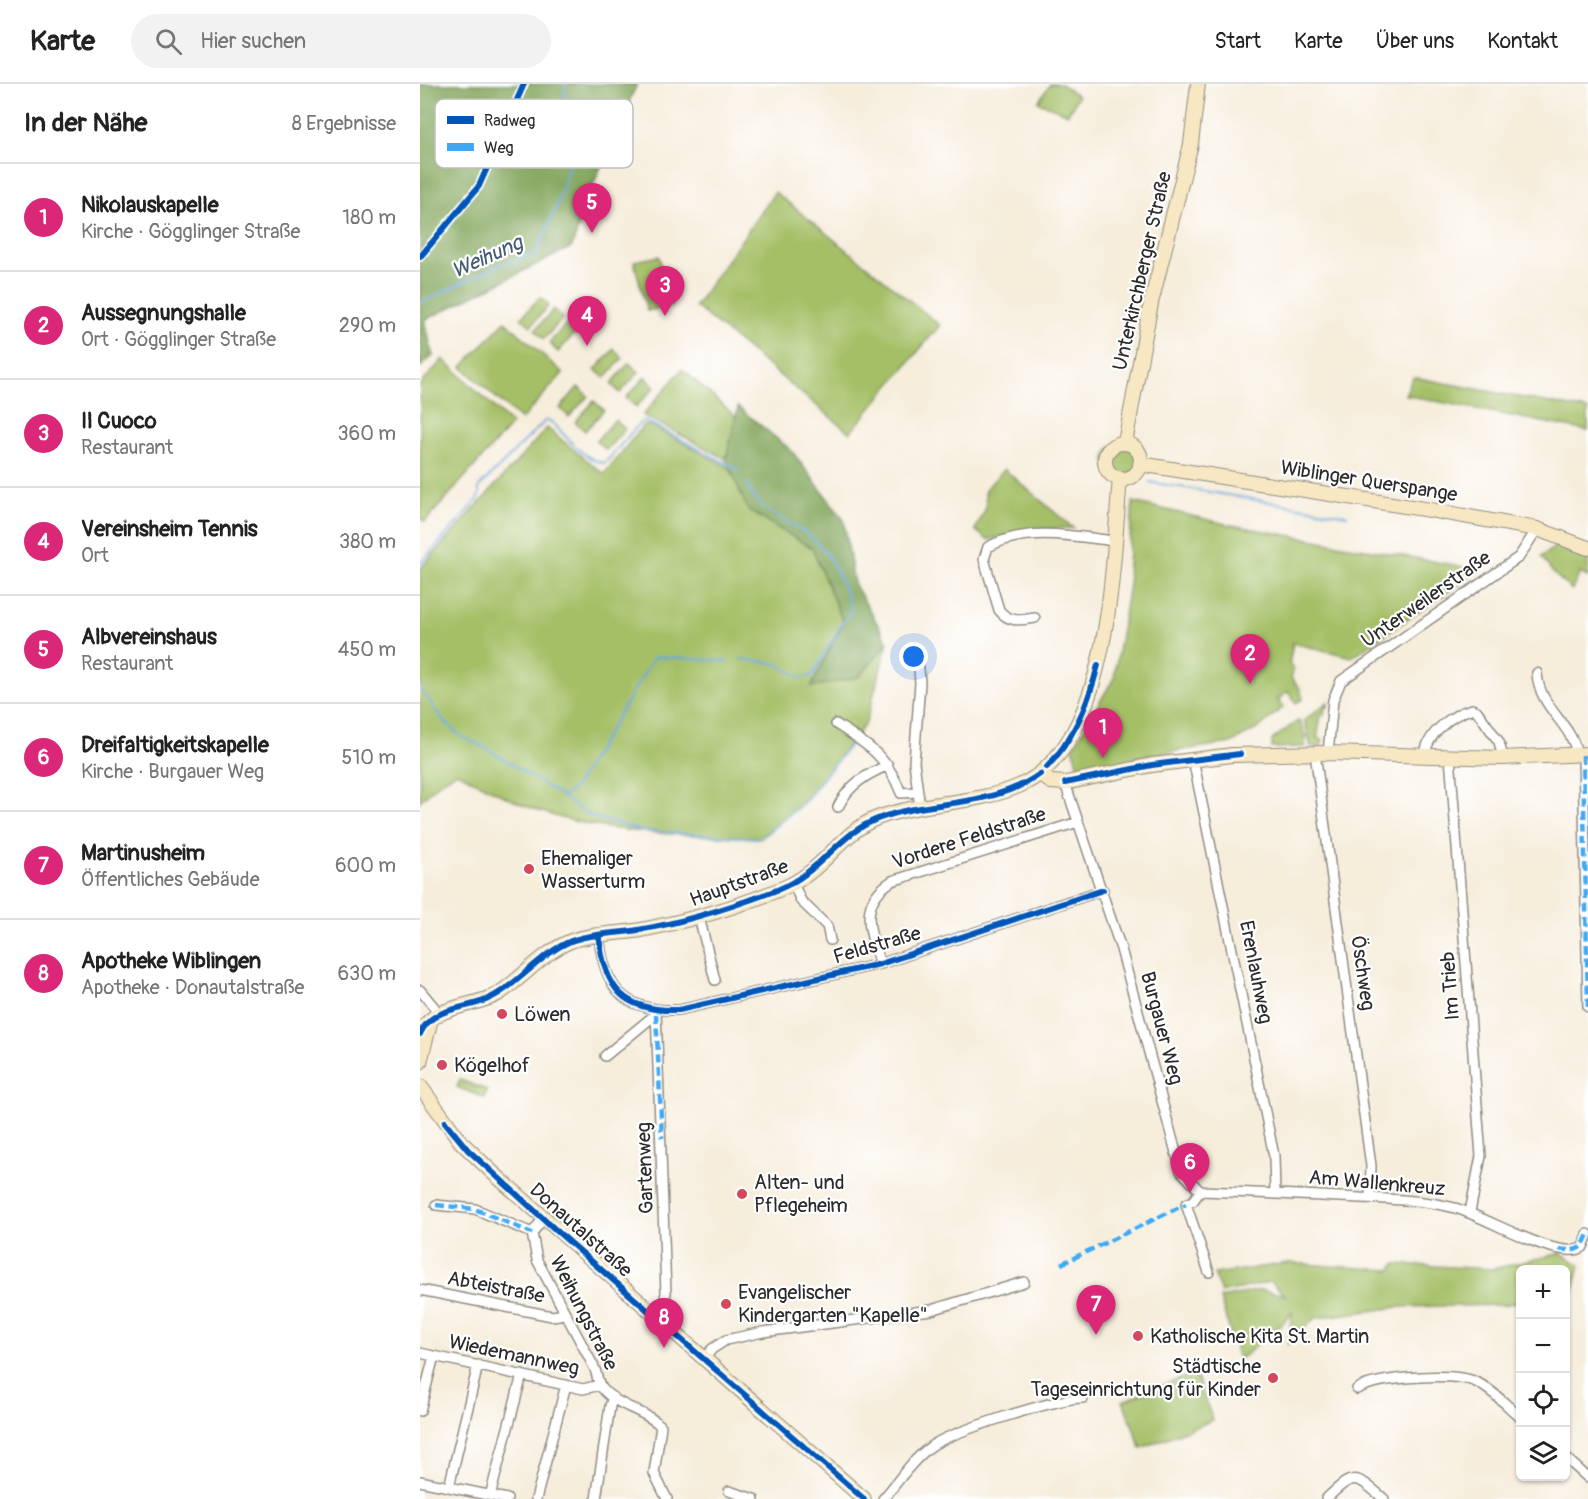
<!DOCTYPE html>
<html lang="de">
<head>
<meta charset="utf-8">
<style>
  body { margin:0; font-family:Pangolin,sans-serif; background:#f2f2f2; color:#222 }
  .controls { position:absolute; right:18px; bottom:18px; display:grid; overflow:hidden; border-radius:9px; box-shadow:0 2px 4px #0004 }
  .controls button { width:54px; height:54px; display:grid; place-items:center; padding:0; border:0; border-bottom:2px solid #e0e0e0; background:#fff; color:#222; font:30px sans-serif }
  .you { position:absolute; left:494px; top:573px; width:21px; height:21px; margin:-15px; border:4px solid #fff; border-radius:50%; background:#1a73e8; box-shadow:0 0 0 9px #1a73e833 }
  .badge { display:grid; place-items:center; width:39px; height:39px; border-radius:50%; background:#db2777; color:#fff; font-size:20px; font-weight:700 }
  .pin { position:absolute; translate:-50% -50px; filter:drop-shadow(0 2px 3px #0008) }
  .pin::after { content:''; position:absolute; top:32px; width:21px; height:18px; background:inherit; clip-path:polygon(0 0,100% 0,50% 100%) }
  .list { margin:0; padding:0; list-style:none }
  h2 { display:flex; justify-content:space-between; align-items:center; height:78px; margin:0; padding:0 24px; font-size:26px }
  h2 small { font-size:20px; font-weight:400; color:#767676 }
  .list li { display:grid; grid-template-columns:39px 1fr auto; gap:18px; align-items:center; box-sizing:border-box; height:108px; padding:0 24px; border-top:2px solid #e0e0e0 }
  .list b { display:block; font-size:22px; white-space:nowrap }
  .list p { margin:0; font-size:20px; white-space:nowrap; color:#767676 }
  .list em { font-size:20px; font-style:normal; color:#767676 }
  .icon { flex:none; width:33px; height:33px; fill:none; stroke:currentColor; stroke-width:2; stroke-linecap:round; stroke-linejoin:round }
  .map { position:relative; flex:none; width:1168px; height:1415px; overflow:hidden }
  header { display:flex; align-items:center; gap:36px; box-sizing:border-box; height:84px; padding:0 30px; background:#fff; border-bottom:2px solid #e0e0e0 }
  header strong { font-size:28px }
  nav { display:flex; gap:33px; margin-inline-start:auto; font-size:21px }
  .search { width:420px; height:54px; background:#f2f2f2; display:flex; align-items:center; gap:15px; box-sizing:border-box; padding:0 21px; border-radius:33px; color:#767676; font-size:22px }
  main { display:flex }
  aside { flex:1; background:#fff }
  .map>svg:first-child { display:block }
</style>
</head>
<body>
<header>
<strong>Karte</strong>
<div class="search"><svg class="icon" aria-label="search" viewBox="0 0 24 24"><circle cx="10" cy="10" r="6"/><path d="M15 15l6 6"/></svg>Hier suchen</div>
<nav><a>Start</a><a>Karte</a><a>Über uns</a><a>Kontakt</a></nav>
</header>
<main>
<aside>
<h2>In der Nähe<small>8 Ergebnisse</small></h2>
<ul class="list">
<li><span class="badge">1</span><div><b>Nikolauskapelle</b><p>Kirche · Gögglinger Straße</p></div><em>180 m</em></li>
<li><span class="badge">2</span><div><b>Aussegnungshalle</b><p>Ort · Gögglinger Straße</p></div><em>290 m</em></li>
<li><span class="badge">3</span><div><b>Il Cuoco</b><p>Restaurant</p></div><em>360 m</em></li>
<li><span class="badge">4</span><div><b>Vereinsheim Tennis</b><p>Ort</p></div><em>380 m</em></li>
<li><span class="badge">5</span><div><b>Albvereinshaus</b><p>Restaurant</p></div><em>450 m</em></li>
<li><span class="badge">6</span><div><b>Dreifaltigkeitskapelle</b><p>Kirche · Burgauer Weg</p></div><em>510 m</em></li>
<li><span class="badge">7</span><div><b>Martinusheim</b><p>Öffentliches Gebäude</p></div><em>600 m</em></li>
<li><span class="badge">8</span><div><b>Apotheke Wiblingen</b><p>Apotheke · Donautalstraße</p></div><em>630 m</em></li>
</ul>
</aside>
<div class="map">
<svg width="1168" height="1415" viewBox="0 0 1168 1415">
  <rect width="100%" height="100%" fill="#fff"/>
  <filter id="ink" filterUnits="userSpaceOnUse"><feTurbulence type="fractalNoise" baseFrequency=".0167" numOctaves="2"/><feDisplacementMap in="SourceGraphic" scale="12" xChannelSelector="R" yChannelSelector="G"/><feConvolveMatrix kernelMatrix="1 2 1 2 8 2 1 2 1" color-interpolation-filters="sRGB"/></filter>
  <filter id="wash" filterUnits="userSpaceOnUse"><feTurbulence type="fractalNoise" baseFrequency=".008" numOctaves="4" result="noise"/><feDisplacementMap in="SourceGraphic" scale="24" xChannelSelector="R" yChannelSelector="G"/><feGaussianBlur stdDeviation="1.35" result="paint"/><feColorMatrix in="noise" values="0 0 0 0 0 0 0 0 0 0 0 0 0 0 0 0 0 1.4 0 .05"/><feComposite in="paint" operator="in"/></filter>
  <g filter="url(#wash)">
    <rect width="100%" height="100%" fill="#f6eddb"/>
    <path fill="#a4bf66" stroke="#687548" stroke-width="1.5" d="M630 0H641L658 12 648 30 618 18Z
      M355 108 520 241 430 349 275 222Z
      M239 172 252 221 227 227 214 177Z
      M120 213 129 221 111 242 101 234Z
      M134 225 143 234 124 255 115 246Z
      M85 237 143 289 101 336 42 283Z
      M148 238 157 247 138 268 129 259Z
      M194 265 203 274 185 294 175 286Z
      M23 275 92 340 5 438 0 434V301Z
      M209 279 219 288 200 309 191 300Z
      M262 285 316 333 306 375 223 331Z
      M225 293 235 303 216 323 206 314Z
      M993 293 1168 326V347L985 311Z
      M158 303 168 312 149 333 140 324Z
      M174 317 184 326 165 347 155 338Z
      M195 336 205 345 186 366 176 357Z
      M224 341H230L312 385 328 426 392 464 423 538 392 602 439 593 468 558 446 639 386 716 341 754C265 750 183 752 111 724 85 714 61 700 37 688L21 697 0 717V485L127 344 184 390Z
      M685 377a18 18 0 1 1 36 0a18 18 0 1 1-36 0Z
      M584 385 653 444 609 445 568 456 555 446 566 424 565 406Z
      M713 418 806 440 1061 486 932 573 873 559 869 580 874 585 871 594 879 603 883 615 876 619 868 608 865 609 858 616 863 623 839 644 811 659 715 673V680L659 690 653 663 694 594 709 500 708 480Z
      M1137 461 1168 476V493L1160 489 1152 506 1134 490 1121 473Z
      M908 618V623L905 622 904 631H901L897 654 903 656 901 663H891L884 636Z
      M879 636 886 655 884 656 886 663 852 664V656Z
      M40 996 67 1006 64 1014 37 1003Z
      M1141 1169 1160 1181 1154 1206 1146 1208V1186H1100V1217L1084 1221 979 1223 895 1234 868 1260 872 1228C862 1242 857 1244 844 1254 834 1262 830 1270 818 1275L800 1214 841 1206 865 1211 851 1198 801 1209 794 1190 869 1179 971 1186 976 1180 1073 1185Z
      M775 1289 793 1336 721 1364 703 1317Z"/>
    <path fill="#83a65b" stroke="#576843" stroke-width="1.5" d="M0 0H217L168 113 152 163 5 236 13 272 0 283Z
      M318 323 371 366 424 436 434 499 468 558 439 593 391 603 423 538 392 464 328 426 306 375Z"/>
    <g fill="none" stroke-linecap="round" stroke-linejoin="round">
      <path stroke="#69a6db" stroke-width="2" d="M0 219 77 182 116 169C132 132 149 99 152 59 154 39 141 21 146 0
        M729 398 927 431
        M0 480 53 421 59 412V403L126 336 132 338C146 352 164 377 185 379L220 339 226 337 319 386
        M321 575 355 579 381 594 392 592 420 542 432 527C423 501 414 473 392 454 369 435 337 430 327 399
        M0 603 22 635 40 652 68 665 143 713 155 703 233 575 237 573 307 577
        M143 713 170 732 223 747 341 754 384 718 433 657"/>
    </g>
  </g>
  <g filter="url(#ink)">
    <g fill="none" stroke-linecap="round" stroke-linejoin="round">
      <g stroke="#908c83" stroke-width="12">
        <path id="street" d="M615 534C601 536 589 539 579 526L564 475 568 463C606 442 654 452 694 457
          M498 571 500 599 494 678 500 724
          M1117 589C1119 625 1153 640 1157 671
          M416 640C448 661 467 672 481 709L497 708
          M895 669 951 1082 950 1114
          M908 669 913 616 921 597 1099 473 1117 445
          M1163 671 1168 923
          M1005 672C1006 650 1032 630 1052 625L1057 627 1079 658 1083 674
          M1030 673 1061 1072 1050 1128
          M773 675 854 1072 855 1109
          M645 699 701 865 761 1087 780 1107 773 1117 766 1120 789 1188
          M418 723C429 700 446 691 468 681
          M373 799 381 817 407 842 410 856
          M279 833 295 896
          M179 851C184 905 204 928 259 926L460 880 683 806
          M460 880C450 847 437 819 472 797L658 738
          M0 906 19 929
          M185 972 236 930
          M780 1107C834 1109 887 1111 940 1114 972 1115 1004 1116 1035 1124 1063 1131 1140 1179 1163 1163L1168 1150
          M16 1121 55 1125 112 1149
          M123 1135 112 1149 117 1176 174 1283C177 1289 177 1296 180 1301 193 1322 224 1325 241 1342L234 1389 247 1415
          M0 1206 132 1232 145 1230
          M235 1234 244 1219 246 1209 236 926
          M0 1269 163 1305 180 1301
          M284 1275 292 1265 306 1256 343 1248 511 1226 604 1198
          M937 1305C959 1293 1033 1288 1056 1298 1073 1306 1087 1322 1100 1333
          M0 1327 14 1272
          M1146 1374 1168 1394
          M0 1397 87 1415
          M29 1403 58 1281
          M309 1407 334 1415
          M70 1412 102 1291
          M116 1415 146 1301
          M176 1415 190 1322 193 1313
          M463 1415C478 1398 491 1377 510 1363 529 1348 638 1314 663 1314
          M906 1415C934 1388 935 1390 964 1415"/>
      </g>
      <g stroke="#908c83" stroke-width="16">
        <path id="secondary" d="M705 359 731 219 771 60 778 0
          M685 377a18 18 0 1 1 36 0a18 18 0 1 1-36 0Z
          M720 380 1010 426 1117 445 1168 464
          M620 690 631 698 645 699 732 681 812 671 908 669 1083 674 1168 670
          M0 950C13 920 53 924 78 910 103 894 123 868 151 857 173 849 198 850 221 846 272 836 322 822 370 801 404 785 422 748 457 734 503 717 554 721 599 702 692 662 692 480 700 394
          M0 978 10 939
          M0 1002 41 1058 72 1088 444 1415"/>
      </g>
      <use href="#street" stroke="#fff" stroke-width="9"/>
      <use href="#secondary" stroke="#f7e8c3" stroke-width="14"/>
      <path stroke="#3fa9f5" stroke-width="4.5" stroke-dasharray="9 4.5" stroke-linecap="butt" d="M1163 671 1168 923
        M236 930 242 1054
        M16 1121 55 1125 112 1149
        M1139 1165C1157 1168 1162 1166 1168 1150
        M641 1180 766 1120"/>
      <g stroke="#fff" stroke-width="10">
        <path id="cycleway" d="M0 173 59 102 104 0
          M627 683C653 656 669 618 678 581
          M645 699 732 681 820 670
          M179 851C184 905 204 928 259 926L460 880 683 806
          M0 950C12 923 42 926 66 916 98 902 119 870 151 857 172 849 196 850 218 846 266 838 312 823 357 806 401 789 418 749 460 734 512 715 573 724 620 690
          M25 1038 48 1066 138 1148 444 1415"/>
      </g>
      <use href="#cycleway" stroke="#0057b8" stroke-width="6"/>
    </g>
  </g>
  <g fill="#d1495b" stroke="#fff" stroke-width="2">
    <circle cx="109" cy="785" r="6"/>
    <circle cx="82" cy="930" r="6"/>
    <circle cx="22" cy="981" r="6"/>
    <circle cx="322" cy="1110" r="6"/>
    <circle cx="306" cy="1220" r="6"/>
    <circle cx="718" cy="1252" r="6"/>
    <circle cx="853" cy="1294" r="6"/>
  </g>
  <g text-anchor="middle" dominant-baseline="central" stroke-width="4.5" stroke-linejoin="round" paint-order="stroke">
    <g font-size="20" fill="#2b2b2b" stroke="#fff">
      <text transform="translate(722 187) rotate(-77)">Unterkirchberger Straße</text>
      <text transform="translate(949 397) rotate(9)">Wiblinger Querspange</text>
      <text transform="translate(1006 515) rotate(-35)">Unterweilerstraße</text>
      <text transform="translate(549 754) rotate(-18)">Vordere Feldstraße</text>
      <text transform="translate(319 799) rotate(-20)">Hauptstraße</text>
      <text transform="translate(457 861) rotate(-16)">Feldstraße</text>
      <text transform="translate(836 888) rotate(79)">Erenlauhweg</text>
      <text transform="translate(943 889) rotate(82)">Öschweg</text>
      <text transform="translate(1030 902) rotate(-94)">Im Trieb</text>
      <text transform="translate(742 944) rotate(75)">Burgauer Weg</text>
      <text transform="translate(225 1084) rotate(-92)">Gartenweg</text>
      <text transform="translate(957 1099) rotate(5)">Am Wallenkreuz</text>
      <text transform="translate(161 1146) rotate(42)">Donautalstraße</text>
      <text transform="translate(76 1203) rotate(11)">Abteistraße</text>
      <text transform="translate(164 1229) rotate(63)">Weihungstraße</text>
      <text transform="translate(94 1271) rotate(12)">Wiedemannweg</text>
    </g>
    <g font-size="20" fill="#2b2b2b" stroke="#fff" text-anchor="start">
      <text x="121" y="774">Ehemaliger<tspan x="121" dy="23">Wasserturm</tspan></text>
      <text x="94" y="930">Löwen</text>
      <text x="34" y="981">Kögelhof</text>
      <text x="334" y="1098">Alten- und<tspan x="334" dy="23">Pflegeheim</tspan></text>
      <text x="318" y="1208">Evangelischer<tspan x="318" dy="23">Kindergarten "Kapelle"</tspan></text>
      <text x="730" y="1252">Katholische Kita St. Martin</text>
      <text x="841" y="1282" text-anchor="end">Städtische<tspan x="841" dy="23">Tageseinrichtung für Kinder</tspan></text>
    </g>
    <g font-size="21" font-style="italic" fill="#445c71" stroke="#fff">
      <text transform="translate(67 173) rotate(-24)">Weihung</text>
    </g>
  </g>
  <rect x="15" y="15" width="198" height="69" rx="9" fill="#fff" stroke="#bfbfbf" stroke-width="1.5"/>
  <rect x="27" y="32" width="27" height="8" fill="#0057b8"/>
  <rect x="27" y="59" width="27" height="8" fill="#3fa9f5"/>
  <g font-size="16" fill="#2b2b2b">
    <text x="64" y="42">Radweg</text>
    <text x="64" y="69">Weg</text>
  </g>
</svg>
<div class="controls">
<button>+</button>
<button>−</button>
<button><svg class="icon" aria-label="locate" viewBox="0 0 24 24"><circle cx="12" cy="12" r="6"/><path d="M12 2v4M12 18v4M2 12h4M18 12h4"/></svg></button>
<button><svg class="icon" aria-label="layers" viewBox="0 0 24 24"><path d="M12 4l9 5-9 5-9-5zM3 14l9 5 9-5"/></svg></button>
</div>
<div class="you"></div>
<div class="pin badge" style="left:683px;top:674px">1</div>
<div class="pin badge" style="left:830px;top:600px">2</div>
<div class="pin badge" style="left:245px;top:232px">3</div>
<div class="pin badge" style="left:167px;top:262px">4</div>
<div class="pin badge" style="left:172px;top:149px">5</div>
<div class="pin badge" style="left:770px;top:1109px">6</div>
<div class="pin badge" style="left:676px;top:1251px">7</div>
<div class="pin badge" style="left:244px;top:1264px">8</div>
</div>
</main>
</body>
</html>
